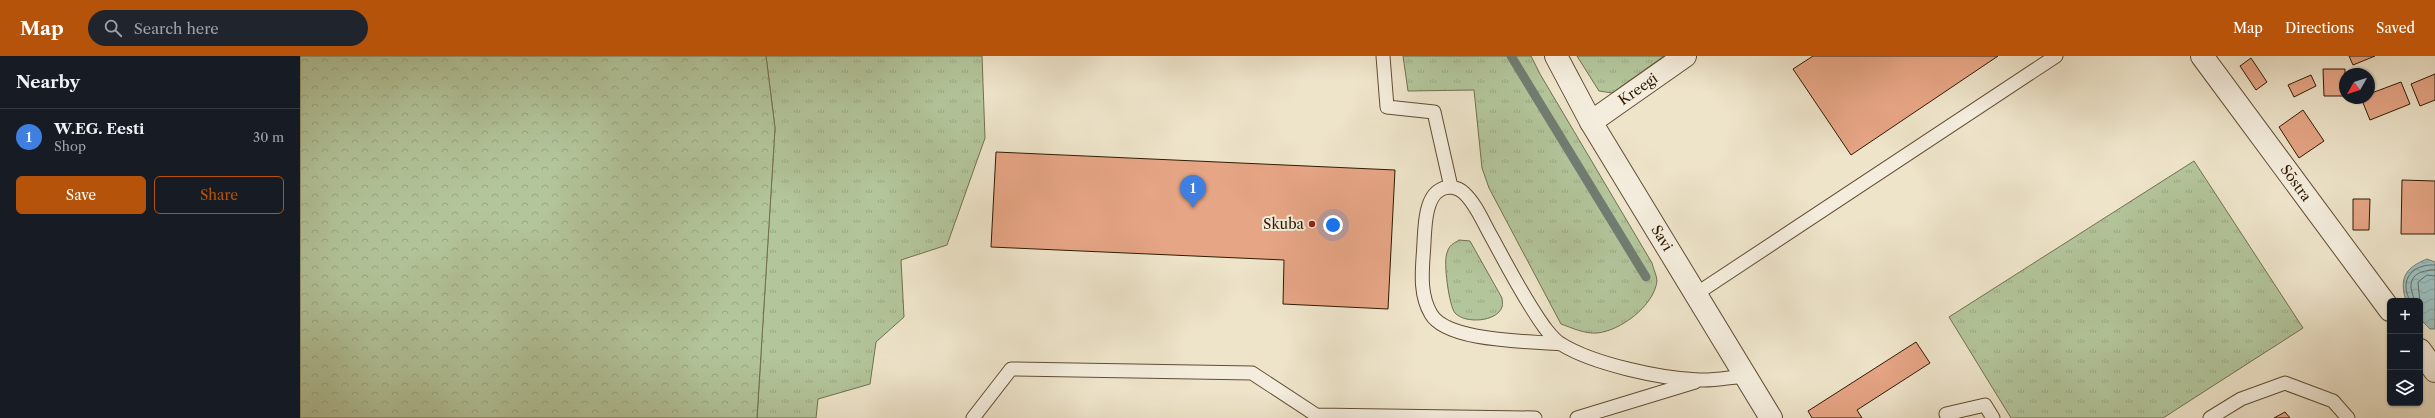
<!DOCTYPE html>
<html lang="en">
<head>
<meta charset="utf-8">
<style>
  body { margin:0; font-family:"Libre Caslon Text",serif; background:#20242c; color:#f1f3f6 }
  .controls { position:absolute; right:12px; bottom:12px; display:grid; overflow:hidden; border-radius:6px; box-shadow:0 1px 3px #0004 }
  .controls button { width:36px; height:36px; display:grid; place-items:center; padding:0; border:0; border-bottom:1px solid #363941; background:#171b24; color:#f1f3f6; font:20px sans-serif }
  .compass { position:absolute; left:2039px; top:12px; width:36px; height:36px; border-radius:50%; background:#171b24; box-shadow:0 1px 3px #0004; rotate:231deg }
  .you { position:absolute; left:1033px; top:169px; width:14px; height:14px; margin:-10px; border:3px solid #fff; border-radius:50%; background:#1a73e8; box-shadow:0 0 0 6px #1a73e833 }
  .badge { display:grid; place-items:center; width:26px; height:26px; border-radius:50%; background:#b45309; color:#fff; font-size:13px; font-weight:700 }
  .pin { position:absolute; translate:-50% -33px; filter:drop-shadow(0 1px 2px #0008) }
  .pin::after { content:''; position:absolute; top:21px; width:14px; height:12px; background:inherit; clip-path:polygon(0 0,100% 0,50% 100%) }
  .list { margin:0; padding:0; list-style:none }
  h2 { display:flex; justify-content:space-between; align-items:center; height:52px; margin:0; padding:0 16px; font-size:17px }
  h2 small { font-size:13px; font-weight:400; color:#9ea1a6 }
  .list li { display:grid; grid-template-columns:26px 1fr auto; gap:12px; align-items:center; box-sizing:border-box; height:56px; padding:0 16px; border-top:1px solid #363941 }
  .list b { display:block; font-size:15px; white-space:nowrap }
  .list p { margin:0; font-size:13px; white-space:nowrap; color:#9ea1a6 }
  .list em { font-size:13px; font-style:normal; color:#9ea1a6 }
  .actions { display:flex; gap:8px; padding:12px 16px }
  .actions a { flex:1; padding:9px 0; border:1px solid #b45309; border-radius:6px; text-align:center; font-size:14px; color:#b45309 }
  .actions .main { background:#b45309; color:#fff }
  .icon { flex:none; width:22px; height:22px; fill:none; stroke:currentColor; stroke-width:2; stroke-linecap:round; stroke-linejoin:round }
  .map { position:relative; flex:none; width:2135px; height:362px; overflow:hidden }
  header { display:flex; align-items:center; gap:24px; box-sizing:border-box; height:56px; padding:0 20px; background:#b45309; color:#fff }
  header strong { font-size:19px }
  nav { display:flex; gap:22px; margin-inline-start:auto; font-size:14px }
  .search { width:280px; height:36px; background:#20242c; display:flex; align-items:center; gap:10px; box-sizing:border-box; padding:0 14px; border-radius:22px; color:#9ea1a6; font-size:15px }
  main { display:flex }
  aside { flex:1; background:#171b24 }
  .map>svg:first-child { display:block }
</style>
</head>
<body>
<header>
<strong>Map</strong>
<div class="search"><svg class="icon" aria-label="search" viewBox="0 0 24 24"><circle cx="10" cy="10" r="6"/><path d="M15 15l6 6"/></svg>Search here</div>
<nav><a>Map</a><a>Directions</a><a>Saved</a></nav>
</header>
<main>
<aside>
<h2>Nearby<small></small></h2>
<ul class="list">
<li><span class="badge" style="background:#3f7fe0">1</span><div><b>W.EG. Eesti</b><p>Shop</p></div><em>30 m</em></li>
</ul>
<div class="actions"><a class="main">Save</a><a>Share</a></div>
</aside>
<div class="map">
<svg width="2135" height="362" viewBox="0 0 2135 362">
  <defs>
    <pattern id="grass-tufts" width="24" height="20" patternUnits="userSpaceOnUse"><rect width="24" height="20" fill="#b3c59b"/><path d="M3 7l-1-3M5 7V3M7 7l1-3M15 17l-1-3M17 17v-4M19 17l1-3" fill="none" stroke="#9aa984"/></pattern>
    <pattern id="forest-crowns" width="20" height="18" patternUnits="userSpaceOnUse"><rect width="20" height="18" fill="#b3c59b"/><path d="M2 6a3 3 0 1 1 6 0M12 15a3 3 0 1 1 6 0" fill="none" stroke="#9aa984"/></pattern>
    <pattern id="water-waves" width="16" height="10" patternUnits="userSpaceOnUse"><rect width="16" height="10" fill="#9bbebd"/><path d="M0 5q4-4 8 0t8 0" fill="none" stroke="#86a3a1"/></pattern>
  </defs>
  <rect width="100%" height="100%" fill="#eee4ca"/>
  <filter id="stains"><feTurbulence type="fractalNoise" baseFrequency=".005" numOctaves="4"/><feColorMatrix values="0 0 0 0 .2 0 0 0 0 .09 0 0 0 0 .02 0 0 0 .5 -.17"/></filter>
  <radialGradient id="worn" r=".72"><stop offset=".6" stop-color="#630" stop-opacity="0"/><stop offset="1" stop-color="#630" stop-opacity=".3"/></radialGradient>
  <path fill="url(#grass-tufts)" stroke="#72704e" d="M466 0H682L685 82 647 189 601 204 604 261 576 286 570 328 518 343 516 362H457L475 72Z
    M1103 0H1231L1240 18 1352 207C1353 212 1357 220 1357 225 1354 250 1320 275 1297 277 1285 278 1272 272 1261 268L1189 132 1182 112 1174 34 1108 35Z
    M1277 0H1364L1312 37 1299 35Z
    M1894 105 2003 272 1863 362H1711L1649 261Z
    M1159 184 1170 185 1202 242C1202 244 1203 248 1202 251 1197 266 1165 268 1155 257 1149 250 1143 205 1147 197 1149 189 1153 188 1159 184Z"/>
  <path fill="url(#forest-crowns)" stroke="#72704e" d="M0 0H466L475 72 457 362H0Z"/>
  <path fill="url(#water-waves)" stroke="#707d72" d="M2127 203 2135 206V273H2130L2120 263V245H2106C2099 222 2105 212 2127 203Z"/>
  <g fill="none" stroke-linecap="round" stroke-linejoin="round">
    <path stroke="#666c5f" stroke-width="1" d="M2109 245C2109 241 2106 236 2106 232 2105 215 2121 208 2135 209
      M2114 245C2114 241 2112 237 2111 232 2110 217 2124 214 2135 214
      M2120 247 2118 226 2127 219 2135 220"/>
    <path stroke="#707d72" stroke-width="9" d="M1211 0 1346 221"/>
  </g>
  <path fill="#e6a585" stroke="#301b01" d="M1513 0H1698L1551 99 1493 13Z
    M2049 0H2075L2053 9Z
    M1951 2 1967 26 1956 34 1940 10Z
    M2023 13H2045V40H2024Z
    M2135 18V44L2120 50 2111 28Z
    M2011 19 2016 30 1994 41 1988 29Z
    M2101 26 2110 48 2070 64 2061 42H2069V38Z
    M2003 54 2024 85 1999 102 1979 71Z
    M696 96 1095 114 1088 253 983 248 984 204 691 191Z
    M2102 124 2135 125V178H2101Z
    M2053 143H2070L2069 174H2053Z
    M1616 286 1630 307 1557 354 1562 362H1512L1508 355Z
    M1985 356 1990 362H1974Z"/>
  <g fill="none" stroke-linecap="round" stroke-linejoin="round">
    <g stroke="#604d33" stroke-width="15">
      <path id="service" d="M1083 0 1087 51 1134 56 1151 131
        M1396 238 1756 0
        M1261 288C1230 285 1147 286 1131 258 1118 236 1123 210 1124 186 1125 171 1125 142 1140 134 1147 129 1158 131 1164 137 1176 148 1183 166 1191 180 1208 211 1224 243 1245 272 1249 277 1255 285 1261 288 1293 308 1362 323 1399 324 1414 325 1431 321 1446 320
        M1646 358 1685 349 1693 362
        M673 362 711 313 952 317 1016 359 1235 362
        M1277 362 1395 326
        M1910 362 1941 343 1985 327 2033 345 2048 362"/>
    </g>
    <g stroke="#604d33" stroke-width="24">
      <path id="minor" d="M1902 0 2090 254
        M1291 66 1385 0
        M2120 294 2135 315"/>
    </g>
    <g stroke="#604d33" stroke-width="24">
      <path id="tertiary" d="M1256 0 1291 66 1471 362"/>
    </g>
    <use href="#service" stroke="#f4eddd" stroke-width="13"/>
    <use href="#minor" stroke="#f4eddd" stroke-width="22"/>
    <use href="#tertiary" stroke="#f4eddd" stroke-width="22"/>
  </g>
  <circle fill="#8f2418" stroke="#f4eddd" stroke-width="1.5" cx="1012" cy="168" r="4"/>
  <g text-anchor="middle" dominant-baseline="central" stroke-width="4" stroke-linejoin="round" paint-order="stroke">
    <g font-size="14" fill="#301b01" stroke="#f4eddd">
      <text transform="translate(1338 33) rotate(-35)">Kreegi</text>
      <text transform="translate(1996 127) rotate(54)">Sõstra</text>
      <text transform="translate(1362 182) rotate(59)">Savi</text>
    </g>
    <g font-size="14" fill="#301b01" stroke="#f4eddd" text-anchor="end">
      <text x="1004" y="168">Skuba</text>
    </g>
  </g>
  <rect width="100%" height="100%" filter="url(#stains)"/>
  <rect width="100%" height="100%" fill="url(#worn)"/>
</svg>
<div class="controls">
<button>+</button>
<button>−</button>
<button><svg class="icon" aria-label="layers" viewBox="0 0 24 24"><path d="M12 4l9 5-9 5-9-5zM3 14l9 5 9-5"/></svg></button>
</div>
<svg class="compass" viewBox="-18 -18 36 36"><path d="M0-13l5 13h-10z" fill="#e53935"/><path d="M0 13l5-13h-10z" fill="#9ea1a6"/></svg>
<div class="you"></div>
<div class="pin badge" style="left:893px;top:152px;background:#3f7fe0">1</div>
</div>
</main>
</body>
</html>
